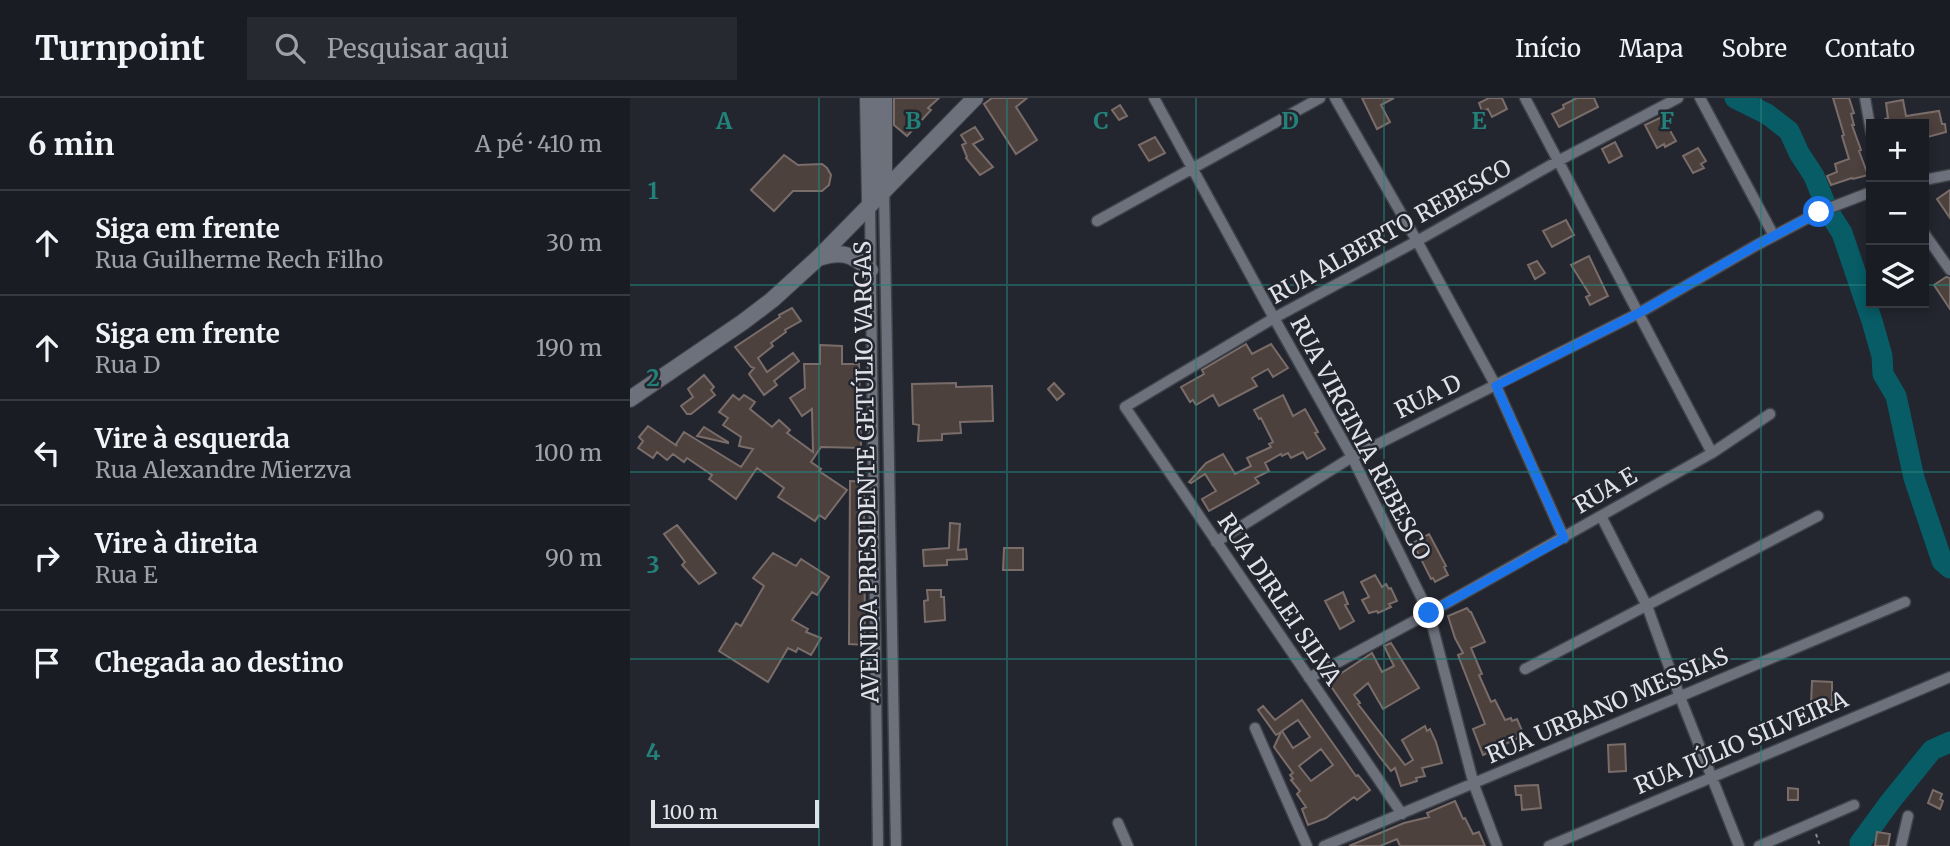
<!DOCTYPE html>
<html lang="pt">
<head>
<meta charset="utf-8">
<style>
  body { margin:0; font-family:Merriweather,serif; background:#272930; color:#f1f3f6 }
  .controls { position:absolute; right:21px; top:21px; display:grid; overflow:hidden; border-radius:0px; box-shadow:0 4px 10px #0003 }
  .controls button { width:63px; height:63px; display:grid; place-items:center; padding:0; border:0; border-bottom:2px solid #383a41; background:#1a1c23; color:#f1f3f6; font:35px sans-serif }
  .scale { position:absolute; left:21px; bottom:18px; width:168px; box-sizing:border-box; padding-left:7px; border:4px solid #e0e2e8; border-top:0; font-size:19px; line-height:24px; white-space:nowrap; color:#e0e2e8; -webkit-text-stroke:5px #23262f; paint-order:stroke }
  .stop { position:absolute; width:21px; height:21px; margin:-16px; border:5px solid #1a73e8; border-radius:50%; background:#fff }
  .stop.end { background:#1a73e8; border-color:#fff; box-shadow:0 2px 7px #0008 }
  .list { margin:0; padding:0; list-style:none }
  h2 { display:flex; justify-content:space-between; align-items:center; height:91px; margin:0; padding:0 28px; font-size:30px }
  h2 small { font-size:23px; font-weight:400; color:#9fa1a6 }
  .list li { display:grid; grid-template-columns:46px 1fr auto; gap:21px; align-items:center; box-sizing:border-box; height:105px; padding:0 28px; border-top:2px solid #383a41 }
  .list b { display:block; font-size:26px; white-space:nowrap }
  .list p { margin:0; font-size:23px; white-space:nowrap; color:#9fa1a6 }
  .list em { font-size:23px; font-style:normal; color:#9fa1a6 }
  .icon { flex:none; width:38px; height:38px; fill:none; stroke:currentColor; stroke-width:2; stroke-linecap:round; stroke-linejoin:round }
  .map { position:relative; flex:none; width:1320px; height:748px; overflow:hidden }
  header { display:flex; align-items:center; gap:42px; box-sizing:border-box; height:98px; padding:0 35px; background:#1a1c23; border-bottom:2px solid #383a41 }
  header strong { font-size:33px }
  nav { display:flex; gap:38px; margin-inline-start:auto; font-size:24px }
  .search { width:490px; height:63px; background:#272930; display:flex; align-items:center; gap:18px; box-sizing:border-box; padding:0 24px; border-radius:0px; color:#9fa1a6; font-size:26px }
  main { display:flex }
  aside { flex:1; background:#1a1c23 }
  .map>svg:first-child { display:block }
</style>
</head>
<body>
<header>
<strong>Turnpoint</strong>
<div class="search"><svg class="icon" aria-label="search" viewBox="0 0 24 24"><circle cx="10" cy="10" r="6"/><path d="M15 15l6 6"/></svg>Pesquisar aqui</div>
<nav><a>Início</a><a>Mapa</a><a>Sobre</a><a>Contato</a></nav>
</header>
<main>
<aside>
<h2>6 min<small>A pé · 410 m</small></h2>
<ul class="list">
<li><svg class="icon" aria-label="ahead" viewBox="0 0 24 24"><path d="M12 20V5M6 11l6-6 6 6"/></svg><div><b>Siga em frente</b><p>Rua Guilherme Rech Filho</p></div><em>30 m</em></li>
<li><svg class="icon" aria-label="ahead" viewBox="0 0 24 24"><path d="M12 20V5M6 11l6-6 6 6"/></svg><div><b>Siga em frente</b><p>Rua D</p></div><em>190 m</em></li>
<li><svg class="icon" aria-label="left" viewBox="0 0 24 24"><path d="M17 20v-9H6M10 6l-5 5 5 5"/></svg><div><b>Vire à esquerda</b><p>Rua Alexandre Mierzva</p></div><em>100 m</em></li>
<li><svg class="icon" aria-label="right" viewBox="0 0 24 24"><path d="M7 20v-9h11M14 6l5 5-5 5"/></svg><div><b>Vire à direita</b><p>Rua E</p></div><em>90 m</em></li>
<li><svg class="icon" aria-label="arrive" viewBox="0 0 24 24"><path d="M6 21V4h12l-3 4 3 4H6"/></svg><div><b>Chegada ao destino</b></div></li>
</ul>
</aside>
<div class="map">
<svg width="1320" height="748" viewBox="0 0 1320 748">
  <rect width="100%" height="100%" fill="#23262f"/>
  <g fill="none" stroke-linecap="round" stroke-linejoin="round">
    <path stroke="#075c66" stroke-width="21" d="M1105 0 1137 16 1159 33 1169 55 1184 78 1198 113 1212 135 1242 223 1252 258 1253 276 1266 298 1284 380 1312 463 1320 470
      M1231 748 1230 745 1260 704 1302 652 1320 644"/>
  </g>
  <path fill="#4d413e" stroke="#7a6d69" stroke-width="2" fill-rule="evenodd" d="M264 0H309L298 10 301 12 277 38 264 27Z
    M362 0H397L386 9 407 42 386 56 354 6Z
    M732 0H764L751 7 760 24 747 31Z
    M859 0H872L877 11 862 19 858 11 852 13 849 5Z
    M947 0H964L968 9 929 29 922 16 934 10 933 7Z
    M1203 0H1219L1224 15 1221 16 1224 27H1222L1231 52 1229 53 1238 77 1223 81 1222 80 1201 87 1197 78 1207 74 1205 66 1219 61 1212 38 1214 37Z
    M1273 2 1276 18 1309 13 1312 26H1315L1316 34 1294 40V26H1255V21L1258 20 1256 5Z
    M490 7 497 18 489 22 482 12Z
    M1038 16 1042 25 1037 27 1046 43 1035 49 1034 46 1027 50 1015 27Z
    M345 29 353 41 343 46 363 69 350 77 336 60 337 59 332 47 336 45 331 37Z
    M525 39 535 55 519 63 509 47Z
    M985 44 992 58 979 65 972 51Z
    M1068 50 1076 63 1071 66 1074 70 1063 75 1053 58Z
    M154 57 168 67 192 66 197 70 201 77 199 87 192 93H163L144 113 121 92Z
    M1320 92V120L1307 101Z
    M936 122 944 137 922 149 913 133Z
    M959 158 978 198 960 207 956 199 960 197 941 167Z
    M907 163 915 175 905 181 898 167Z
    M1316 179 1320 180V211L1304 187Z
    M162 210 171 223 155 232 156 234 141 245 143 248 128 260 137 274 163 255 169 263 144 283 147 287 134 297 119 276 124 270 121 269 105 249 150 219 149 217Z
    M616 246 622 256 641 246 658 270 643 279 638 271 622 280 627 288 589 308 583 297 566 307 563 302 560 304 551 289 574 276 572 272Z
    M190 247 212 248V266H229L231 350 191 349 181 364 191 371 189 373 217 392 195 421 189 417 185 423 148 399 154 390 127 370 106 401 79 381 82 377 57 360 54 364 43 356 37 362 27 354 23 360 8 350 13 343 9 339 18 328 47 348 46 346 54 334 111 369 123 351 109 348 111 339 93 327 98 320 89 314 103 297 109 302 114 297 125 304 120 311 142 329 149 322 160 332 157 335 183 354 182 311 172 318 160 300 175 290 174 266H190Z
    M74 277 84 289 81 292 85 297 61 316H57L51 308 63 299 58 291Z
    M326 285V289L362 288 363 323 330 324 331 335 312 336V342L288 343 289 327 283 326 282 286Z
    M424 285 434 296 427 302 418 291Z
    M653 297 663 318 675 311 688 334 685 335 695 351 677 361 673 354 661 360 658 355 652 358 651 356 635 365 639 373 625 380 629 385 579 413 572 401 586 393 575 376 561 385 559 384 576 365 593 356 605 376 621 368 617 360 641 349 639 346 643 344 631 320 629 321 624 312Z
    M74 329 98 344V345L67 338Z
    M220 383 234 384 235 547 219 546Z
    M320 425 330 426 328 452 336 451 337 461 317 462V467L294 468 293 452 319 450Z
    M47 427 86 475 69 486 52 467 55 464 34 436Z
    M799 436 816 468 814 469 818 477 805 484 803 480 801 481 783 445Z
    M374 450H393V472H373Z
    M143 455 166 468 171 461 199 479 187 497 182 494 162 522 178 531 176 534 191 540 181 557 168 550 166 554 158 550 138 584 89 553 106 525 111 528 134 488 123 480Z
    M745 477 752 489 756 486 759 491 761 490 767 503 759 506 761 509 748 515 747 513 739 515 732 502 739 499 731 484Z
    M297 492H311V499H314L315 522 295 524 294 503 298 502Z
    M713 494 718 506 715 507 724 523 710 531 695 503Z
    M837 510 840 514H841L855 544 841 550 852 576 849 577 861 604 865 602 875 622 881 620 882 623 887 621 894 637 853 657 843 631 855 626 828 557 833 555 825 540 818 518Z
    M761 545 789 590 753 611 738 585 724 597 730 605 728 606 775 667 783 662 772 642 795 628 797 633 800 631 806 644 812 665 792 670 795 678 786 680 787 683 771 688 765 670 761 673 749 658 698 584 742 555 752 574 764 568 754 548Z
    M1182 583 1202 584V607L1181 606Z
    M672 602 726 678 728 677 740 692 727 702 724 699 696 720 678 727 672 711 676 709 667 696 670 693 661 682 663 681 660 677 663 675 644 649 651 634 646 637 628 612 633 608 645 622ZM668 622 680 639 663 650 652 633ZM691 651 703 667 681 683 669 668Z
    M995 646 996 673 979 674 978 647Z
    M908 687 911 710 892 712 891 697H886L885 688Z
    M1158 690 1168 691V702H1158Z
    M1303 692 1312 696 1310 701 1313 703 1310 711 1298 705Z
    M825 703 833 721 835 720 843 736 849 734 855 748H770L767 741 750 748H719L774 725 799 719 797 715Z
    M1247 734 1260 736 1258 748H1245Z"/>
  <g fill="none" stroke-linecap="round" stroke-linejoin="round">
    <g stroke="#3f4249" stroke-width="13">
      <path id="street" d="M524 0 644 220 722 359 799 515 844 687 867 748
        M705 0 787 143 866 288 934 440
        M895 0 1082 355
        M1070 0 1144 138
        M1235 0 1241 34
        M1294 82 1320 77
        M254 91 266 748
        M240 106 248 748
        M467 123 690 0
        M1294 135 1320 172
        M971 418 1017 508 1050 599 1109 748
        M586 444 722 359 1009 215 1125 148 1189 114 1241 94
        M895 571 1188 418
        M679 580 799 515 1082 355 1140 316
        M625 630 677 748
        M772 716 495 309 644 220 787 143 928 63 1048 0
        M488 725 498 748
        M694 748 1275 504
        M919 748 1320 579
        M1129 748 1224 707
        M1271 748 1278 718"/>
    </g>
    <g stroke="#3f4249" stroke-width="18">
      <path id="secondary" d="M238 0 240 106
        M254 0V91
        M188 160C212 153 221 155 240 172
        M0 301 113 224 142 202 188 160 345 0"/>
    </g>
    <path stroke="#898c93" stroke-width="2" stroke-dasharray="3.5 3.5" stroke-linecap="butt" d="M1186 736 1190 748"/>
    <use href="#street" stroke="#6d717c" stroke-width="10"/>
    <use href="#secondary" stroke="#6d717c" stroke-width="16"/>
  </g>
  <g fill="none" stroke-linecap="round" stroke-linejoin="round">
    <path stroke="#1a73e8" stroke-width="9" d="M799 515 934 440 866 288 1009 215 1125 148 1189 114"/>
  </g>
  <path fill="none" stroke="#24817a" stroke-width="2" stroke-opacity="0.55" d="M189 0V748M377 0V748M566 0V748M754 0V748M943 0V748M1131 0V748M0 187H1241M1294 187H1320M0 374H1320M0 561H1320"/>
  <g text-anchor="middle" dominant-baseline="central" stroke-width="5" stroke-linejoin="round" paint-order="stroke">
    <g font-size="23" fill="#e0e2e8" stroke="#23262f">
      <text transform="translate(760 133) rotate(-29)">RUA ALBERTO REBESCO</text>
      <text transform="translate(798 298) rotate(-26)">RUA D</text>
      <text transform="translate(731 340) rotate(62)">RUA VIRGINIA REBESCO</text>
      <text transform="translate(236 374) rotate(-91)">AVENIDA PRESIDENTE GETÚLIO VARGAS</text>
      <text transform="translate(975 392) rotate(-30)">RUA E</text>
      <text transform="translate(650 501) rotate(56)">RUA DIRLEI SILVA</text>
      <text transform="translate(977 607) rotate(-23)">RUA URBANO MESSIAS</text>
      <text transform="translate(1111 644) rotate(-23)">RUA JÚLIO SILVEIRA</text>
    </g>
  </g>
  <g font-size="23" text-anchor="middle" font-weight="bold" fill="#24817a" stroke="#23262f" stroke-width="5" stroke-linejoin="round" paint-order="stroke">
    <text x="94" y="31">A</text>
    <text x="283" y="31">B</text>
    <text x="471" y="31">C</text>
    <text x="660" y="31">D</text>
    <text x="849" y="31">E</text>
    <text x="1037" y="31">F</text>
    <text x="23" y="101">1</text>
    <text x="23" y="288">2</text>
    <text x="23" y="475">3</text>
    <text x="23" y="662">4</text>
  </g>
</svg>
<div class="controls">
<button>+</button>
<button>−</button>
<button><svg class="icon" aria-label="layers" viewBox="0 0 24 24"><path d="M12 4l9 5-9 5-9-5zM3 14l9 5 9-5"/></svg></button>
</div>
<div class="scale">100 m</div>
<div class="stop" style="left:1189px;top:114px"></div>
<div class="stop end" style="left:799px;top:515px"></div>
</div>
</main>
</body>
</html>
